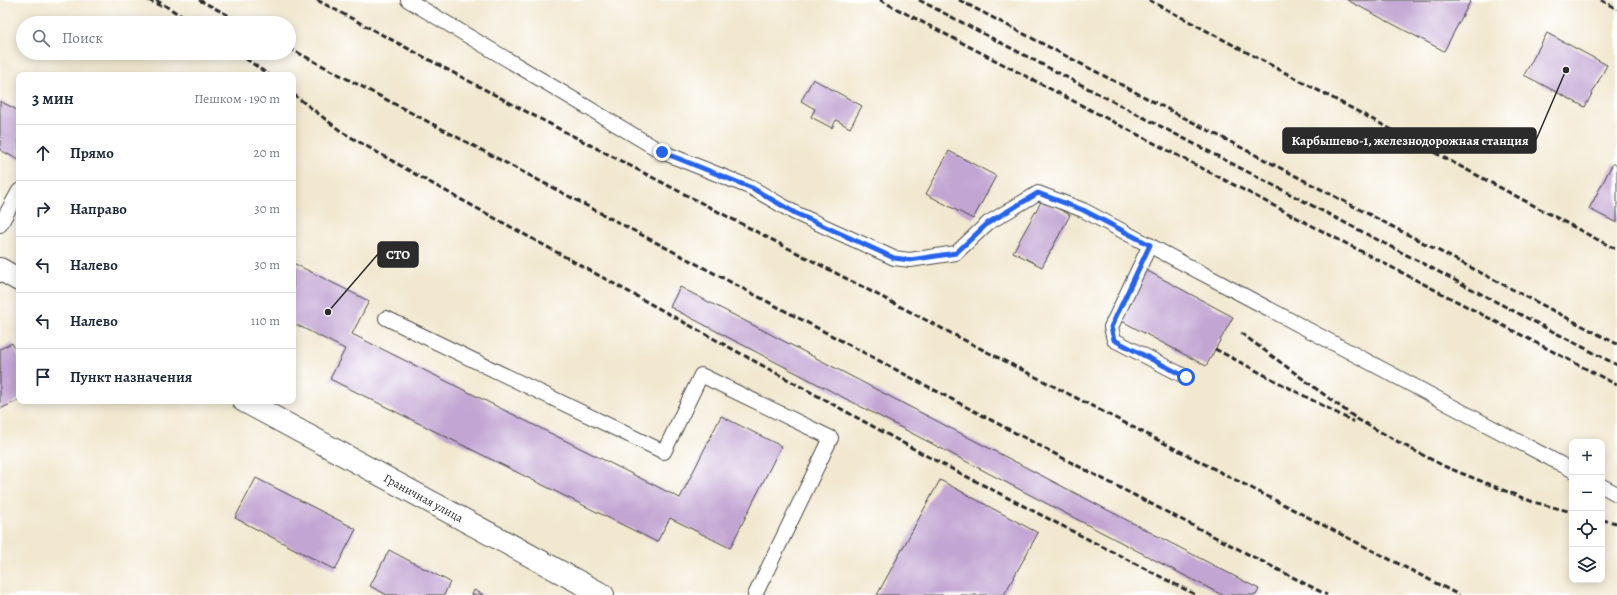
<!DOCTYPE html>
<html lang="ru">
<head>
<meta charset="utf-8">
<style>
  body { margin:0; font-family:Alegreya,serif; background:#f2f2f3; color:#1f2937 }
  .controls { position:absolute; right:12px; bottom:12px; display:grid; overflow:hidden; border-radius:8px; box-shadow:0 2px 10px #0003 }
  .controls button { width:36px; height:36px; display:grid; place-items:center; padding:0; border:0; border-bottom:1px solid #e0e1e3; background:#fff; color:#1f2937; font:20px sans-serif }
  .stop { position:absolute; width:12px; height:12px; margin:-9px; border:3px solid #2563eb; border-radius:50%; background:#fff }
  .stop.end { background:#2563eb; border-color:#fff; box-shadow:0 1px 4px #0008 }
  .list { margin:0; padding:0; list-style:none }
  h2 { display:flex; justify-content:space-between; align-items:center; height:52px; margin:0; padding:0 16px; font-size:17px }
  h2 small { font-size:13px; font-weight:400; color:#747a83 }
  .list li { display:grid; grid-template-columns:26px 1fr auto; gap:12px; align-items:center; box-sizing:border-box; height:56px; padding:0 16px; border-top:1px solid #e0e1e3 }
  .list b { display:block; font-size:15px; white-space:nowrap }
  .list em { font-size:13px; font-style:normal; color:#747a83 }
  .icon { flex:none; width:22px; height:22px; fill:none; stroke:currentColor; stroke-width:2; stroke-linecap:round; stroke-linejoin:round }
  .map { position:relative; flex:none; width:1617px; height:595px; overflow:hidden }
  .search { position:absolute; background:#fff; box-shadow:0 2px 10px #0003; left:16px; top:16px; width:280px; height:44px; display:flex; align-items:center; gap:10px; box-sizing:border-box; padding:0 14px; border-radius:22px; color:#747a83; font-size:15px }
  .panel { position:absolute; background:#fff; box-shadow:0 2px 10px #0003; left:16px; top:72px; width:280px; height:332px; border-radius:8px }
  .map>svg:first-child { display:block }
</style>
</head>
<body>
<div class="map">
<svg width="1617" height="595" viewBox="0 0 1617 595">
  <rect width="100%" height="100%" fill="#fff"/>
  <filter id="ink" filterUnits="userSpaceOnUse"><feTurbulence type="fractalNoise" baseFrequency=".025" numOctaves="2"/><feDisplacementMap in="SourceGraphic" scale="8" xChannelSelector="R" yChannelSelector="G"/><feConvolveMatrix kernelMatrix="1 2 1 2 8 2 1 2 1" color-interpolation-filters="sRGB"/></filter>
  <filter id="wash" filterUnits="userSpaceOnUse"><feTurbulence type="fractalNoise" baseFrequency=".012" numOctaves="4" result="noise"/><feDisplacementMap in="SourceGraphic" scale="16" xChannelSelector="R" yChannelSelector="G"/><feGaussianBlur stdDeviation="0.9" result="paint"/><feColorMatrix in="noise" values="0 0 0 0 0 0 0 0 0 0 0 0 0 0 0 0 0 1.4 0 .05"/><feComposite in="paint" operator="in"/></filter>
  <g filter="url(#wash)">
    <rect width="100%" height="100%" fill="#f2e8d0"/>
    <g id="blocks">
      <path fill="#c2a5d3" d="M1347 0H1471L1444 51Z
        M1547 33 1607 65 1585 107 1524 75Z
        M813 79 862 106 850 128 836 120 832 128 811 117 815 109 801 101Z
        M0 101 19 111V160L0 150Z
        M949 151 996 176 973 219 926 194Z
        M1613 163 1617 166V223L1589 209Z
        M1042 200 1070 215 1042 267 1013 252Z
        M293 263 369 301 352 334 680 498 721 416 781 446 730 548 670 518 657 542 330 379 345 349 293 323Z
        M1144 269 1233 317 1206 366 1118 319Z
        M680 287 1259 589 1256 595H1222L670 307Z
        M12 343 19 358V400L0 409V349Z
        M256 478 356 529 335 570 235 518Z
        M940 480 1038 533 1004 595H877Z
        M389 550 450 582 444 595H387L370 586Z
        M474 590 484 595H472Z"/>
    </g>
  </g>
  <g filter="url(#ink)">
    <use href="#blocks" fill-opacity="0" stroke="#494744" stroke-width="1"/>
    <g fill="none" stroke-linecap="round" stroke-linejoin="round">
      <g stroke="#494744" stroke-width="16">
        <path id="service" d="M408 0 662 152 752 188 795 213 894 258 910 260 956 253 988 223 1038 193 1083 210 1572 470
          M0 225 19 191
          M1150 245 1111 327 1114 340 1186 377
          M386 318 664 452 701 375 831 438 755 595
          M1602 486 1617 494"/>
      </g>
      <g stroke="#494744" stroke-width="24">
        <g id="secondary">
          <path d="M0 269 19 280"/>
          <path id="s1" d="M244 401 603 595"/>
        </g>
      </g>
      <use href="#service" stroke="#fff" stroke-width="14"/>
      <use href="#secondary" stroke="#fff" stroke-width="22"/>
      <path stroke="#2b2b2b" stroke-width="3" stroke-dasharray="6 3" stroke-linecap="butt" d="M148 0 161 6
        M156 0 193 23
        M199 0 243 23
        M317 0 527 112 993 355 1459 595
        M880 0 1617 385
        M919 0 1617 365
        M959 0 1617 344
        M1149 0 1617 250
        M1601 0 1617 9
        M289 48 1074 464 1327 595
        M238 53 269 75
        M293 94 342 132 422 178 923 454 1196 595
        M1241 333 1357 419 1413 450 1446 467 1533 502 1572 512
        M1215 349 1354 422
        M1602 520 1617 523"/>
    </g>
  </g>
  <g fill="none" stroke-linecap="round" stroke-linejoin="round" filter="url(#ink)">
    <path stroke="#2563eb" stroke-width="5" d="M662 152 752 188 795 213 894 258 910 260 956 253 988 223 1038 193 1083 210 1150 245 1111 327 1114 340 1186 377"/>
  </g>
  <g text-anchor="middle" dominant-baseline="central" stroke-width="3.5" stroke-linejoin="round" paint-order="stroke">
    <g font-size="12" fill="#2b2b2b" stroke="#fff">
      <text stroke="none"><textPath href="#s1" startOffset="204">Граничная улица</textPath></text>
    </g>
  </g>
  <path fill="none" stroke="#2b2b2b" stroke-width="1.5" d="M1566 70L1536 140M328 312L378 254"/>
  <g fill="#2b2b2b" stroke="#fff" stroke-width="1.5">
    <circle cx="1566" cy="70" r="4"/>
    <circle cx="328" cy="312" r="4"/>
  </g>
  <g fill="#2b2b2b" stroke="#2b2b2b" stroke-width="1.5">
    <rect x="1283" y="128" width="253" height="25" rx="4"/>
    <rect x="378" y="242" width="40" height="25" rx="4"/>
  </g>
  <g font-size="13" text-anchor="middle" font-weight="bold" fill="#fff">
    <text x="1410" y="145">Карбышево-1, железнодорожная станция</text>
    <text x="398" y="259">СТО</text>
  </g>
</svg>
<div class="controls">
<button>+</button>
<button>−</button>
<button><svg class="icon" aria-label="locate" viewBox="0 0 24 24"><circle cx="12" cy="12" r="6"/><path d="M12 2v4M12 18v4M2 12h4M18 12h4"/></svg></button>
<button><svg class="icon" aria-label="layers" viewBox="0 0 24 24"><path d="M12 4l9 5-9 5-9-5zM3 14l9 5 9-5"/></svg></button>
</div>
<div class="stop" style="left:1186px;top:377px"></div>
<div class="stop end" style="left:662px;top:152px"></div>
<div class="search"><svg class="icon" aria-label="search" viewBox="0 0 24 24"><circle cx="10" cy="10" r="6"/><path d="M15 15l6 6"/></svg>Поиск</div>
<section class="panel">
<h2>3 мин<small>Пешком · 190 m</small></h2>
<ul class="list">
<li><svg class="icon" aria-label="ahead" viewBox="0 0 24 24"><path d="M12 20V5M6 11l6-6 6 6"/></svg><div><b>Прямо</b></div><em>20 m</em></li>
<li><svg class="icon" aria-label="right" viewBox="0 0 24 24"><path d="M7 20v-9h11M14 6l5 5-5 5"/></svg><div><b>Направо</b></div><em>30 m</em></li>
<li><svg class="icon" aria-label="left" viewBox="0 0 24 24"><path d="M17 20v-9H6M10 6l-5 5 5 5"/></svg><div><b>Налево</b></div><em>30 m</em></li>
<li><svg class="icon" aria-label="left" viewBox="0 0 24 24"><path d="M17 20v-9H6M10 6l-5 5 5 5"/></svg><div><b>Налево</b></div><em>110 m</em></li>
<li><svg class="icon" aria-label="arrive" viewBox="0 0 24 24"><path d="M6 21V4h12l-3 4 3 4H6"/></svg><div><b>Пункт назначения</b></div></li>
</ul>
</section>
</div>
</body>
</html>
